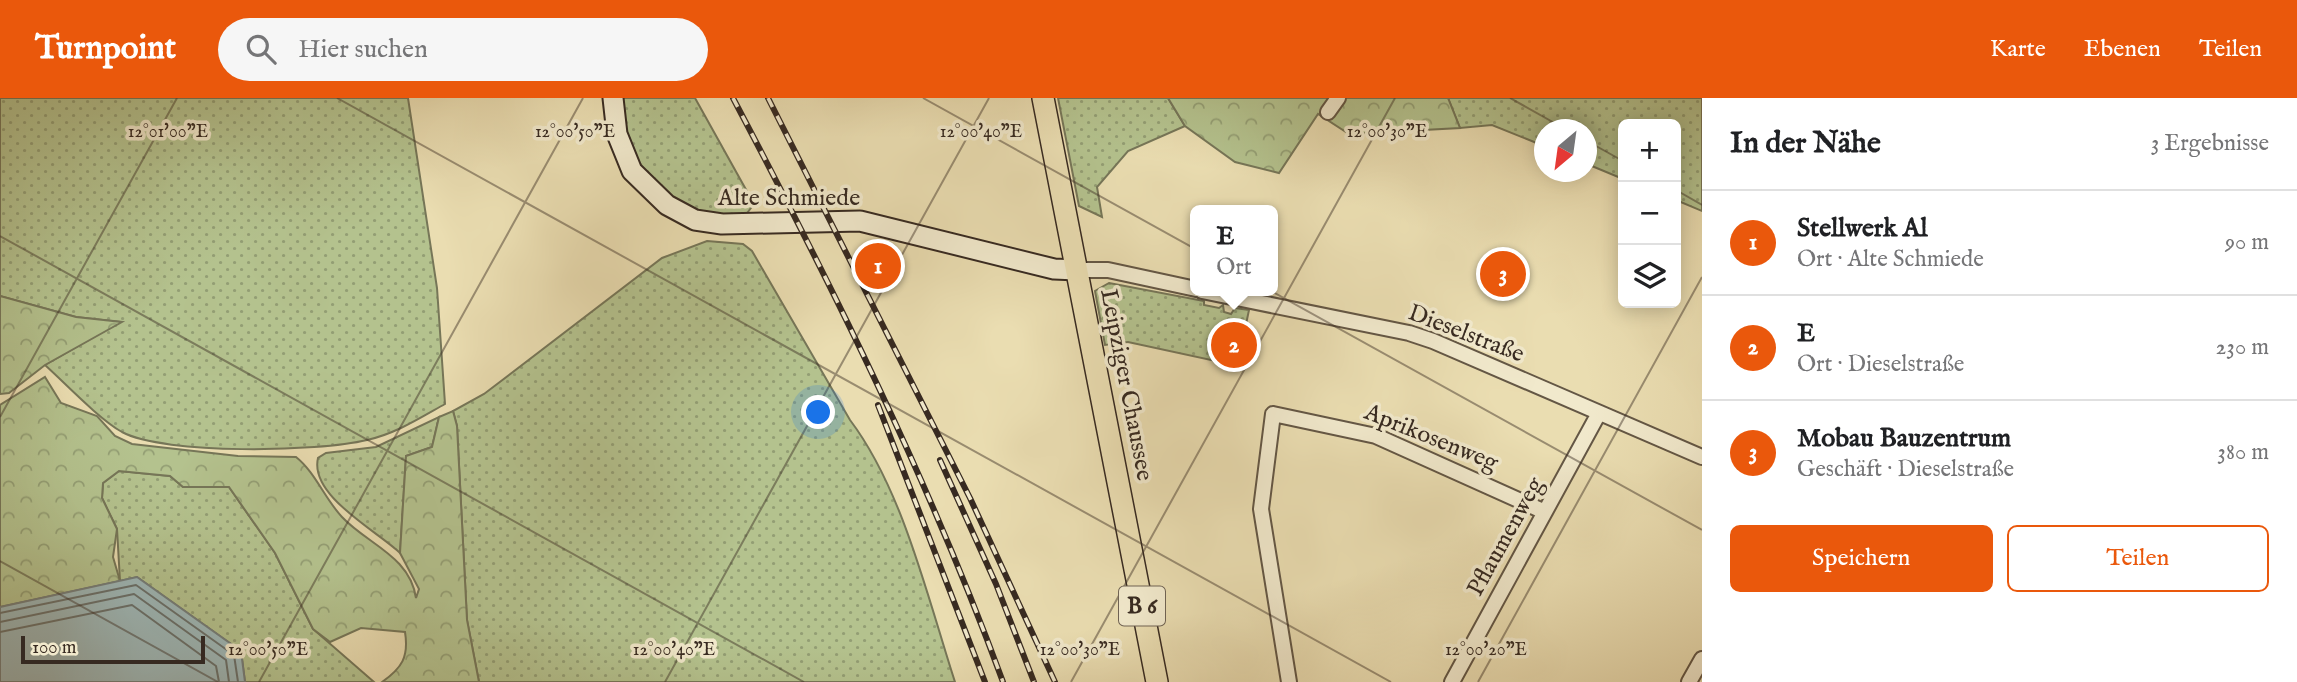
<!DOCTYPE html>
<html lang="de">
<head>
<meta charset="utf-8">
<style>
  body { margin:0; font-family:"IM FELL English",serif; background:#f6f6f6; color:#202124 }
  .controls { position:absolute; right:21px; top:21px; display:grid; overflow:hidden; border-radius:10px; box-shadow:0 4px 18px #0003 }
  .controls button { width:63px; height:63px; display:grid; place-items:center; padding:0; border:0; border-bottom:2px solid #e0e0e0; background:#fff; color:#202124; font:35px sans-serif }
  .compass { position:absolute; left:1534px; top:21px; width:63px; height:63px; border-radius:50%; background:#fff; box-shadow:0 4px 18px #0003; rotate:209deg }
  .scale { position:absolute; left:21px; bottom:18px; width:184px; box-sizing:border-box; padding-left:7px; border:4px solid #372a21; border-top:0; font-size:19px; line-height:24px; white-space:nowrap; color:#372a21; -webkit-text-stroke:5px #f1e9cc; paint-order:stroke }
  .you { position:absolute; left:819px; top:315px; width:24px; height:24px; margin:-18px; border:5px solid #fff; border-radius:50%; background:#1a73e8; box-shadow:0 0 0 10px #1a73e833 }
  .badge { display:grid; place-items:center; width:46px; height:46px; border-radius:50%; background:#ea580c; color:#fff; font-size:23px; font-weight:700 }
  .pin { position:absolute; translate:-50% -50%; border:4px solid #fff; box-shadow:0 2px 7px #0006 }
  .popup { position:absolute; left:1190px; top:107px; width:88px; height:91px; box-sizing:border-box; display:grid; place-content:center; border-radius:10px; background:#fff; filter:drop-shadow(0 2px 5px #0005); font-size:23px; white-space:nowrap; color:#757577 }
  .popup b { font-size:26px; color:#202124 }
  .popup::after { content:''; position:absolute; left:50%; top:100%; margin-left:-14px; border:14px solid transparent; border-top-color:#fff }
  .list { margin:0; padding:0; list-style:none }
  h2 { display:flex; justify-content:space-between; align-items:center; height:91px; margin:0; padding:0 28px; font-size:30px }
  h2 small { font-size:23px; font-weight:400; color:#757577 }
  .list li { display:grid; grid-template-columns:46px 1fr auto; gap:21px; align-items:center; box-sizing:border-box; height:105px; padding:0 28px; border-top:2px solid #e0e0e0 }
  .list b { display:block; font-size:26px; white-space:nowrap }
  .list p { margin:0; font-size:23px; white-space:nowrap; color:#757577 }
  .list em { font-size:23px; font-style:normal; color:#757577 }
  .actions { display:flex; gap:14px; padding:21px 28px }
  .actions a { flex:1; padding:16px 0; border:2px solid #ea580c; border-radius:10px; text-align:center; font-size:24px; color:#ea580c }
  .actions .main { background:#ea580c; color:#fff }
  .icon { flex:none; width:38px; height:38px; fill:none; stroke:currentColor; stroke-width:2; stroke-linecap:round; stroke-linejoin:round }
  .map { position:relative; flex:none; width:1702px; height:584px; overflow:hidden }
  header { display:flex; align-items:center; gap:42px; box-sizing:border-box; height:98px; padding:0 35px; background:#ea580c; color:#fff }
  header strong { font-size:33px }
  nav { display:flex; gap:38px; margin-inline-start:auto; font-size:24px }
  .search { width:490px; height:63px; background:#f6f6f6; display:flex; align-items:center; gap:18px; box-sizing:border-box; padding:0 24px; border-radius:38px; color:#757577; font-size:26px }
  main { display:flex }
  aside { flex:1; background:#fff }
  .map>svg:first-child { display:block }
</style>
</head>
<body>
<header>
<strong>Turnpoint</strong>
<div class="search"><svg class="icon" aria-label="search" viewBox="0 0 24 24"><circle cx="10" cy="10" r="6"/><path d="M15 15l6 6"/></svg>Hier suchen</div>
<nav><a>Karte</a><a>Ebenen</a><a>Teilen</a></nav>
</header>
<main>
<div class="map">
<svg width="1702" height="584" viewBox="0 0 1702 584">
  <defs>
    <pattern id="green-dots" width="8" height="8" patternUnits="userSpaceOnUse" patternTransform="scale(1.75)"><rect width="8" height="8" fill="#b4c28e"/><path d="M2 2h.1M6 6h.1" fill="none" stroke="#939e74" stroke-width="1.8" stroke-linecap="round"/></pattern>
    <pattern id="forest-crowns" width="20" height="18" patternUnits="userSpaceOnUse" patternTransform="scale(1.75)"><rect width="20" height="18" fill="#b4c28e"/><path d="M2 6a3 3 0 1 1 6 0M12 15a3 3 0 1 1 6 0" fill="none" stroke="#939e74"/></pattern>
  </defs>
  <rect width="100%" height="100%" fill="#eaddb1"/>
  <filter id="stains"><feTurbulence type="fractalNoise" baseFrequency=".00286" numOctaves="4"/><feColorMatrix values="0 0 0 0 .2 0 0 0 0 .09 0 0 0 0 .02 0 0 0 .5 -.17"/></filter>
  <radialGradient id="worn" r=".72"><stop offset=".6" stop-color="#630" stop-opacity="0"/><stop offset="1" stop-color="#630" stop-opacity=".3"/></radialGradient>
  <path fill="url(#green-dots)" stroke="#767658" stroke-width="2" d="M0 0H408L437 190 445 306C420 320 395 336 367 342 318 354 165 357 122 334 99 321 66 286 45 267L120 224 76 219 0 198Z
    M619 0H695L754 106 744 119H713L679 108 647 81 625 44Z
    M1058 0H1168L1185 28 1128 53 1097 89 1102 119 1079 108Z
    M1448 0H1702V113L1676 102V26H1623V81L1587 66V32H1545L1544 48 1492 27 1460 30Z
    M707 143 743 146 752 153 850 322C903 392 928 501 955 584H479L467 522 457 328 453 313 484 296 662 160Z
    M1109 185 1204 203V207L1219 210 1223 207 1224 214 1231 216 1235 210 1249 212 1238 264 1234 267 1128 244 1105 247 1095 193Z
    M439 319 432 349 406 358 400 455C379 434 309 398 318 360L326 355 376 349Z
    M119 373 170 378 183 389H229L275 455 313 531 374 584H245L241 553 137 479 120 483 117 431 102 400 103 385Z"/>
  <path fill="url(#forest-crowns)" stroke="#767658" stroke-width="2" d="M1168 0H1332L1321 16 1329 21 1343 0H1448L1460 30 1349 36 1318 16 1279 75 1235 64 1185 28Z
    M0 198 76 219 122 224 45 267 9 295 0 296Z
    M45 279 61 305 97 318 115 338 132 346 238 358 296 359C315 374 325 401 342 419 367 446 410 458 416 500L419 491 400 455 406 358 432 349 439 319 453 313 457 328 467 522 479 584H382C402 570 409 559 405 534L361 530 330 544 313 531 275 455 229 389H183L170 378 119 373 103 385 102 400 117 431 113 459 120 483 0 509V307Z"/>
  <path fill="#9eb8b8" stroke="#757f7c" stroke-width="2" d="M137 479 241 553 245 584H0V509Z"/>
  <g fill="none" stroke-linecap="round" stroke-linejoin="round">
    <path stroke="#6a716c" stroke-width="2" d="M0 515 136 487 234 557 238 584
      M0 524 134 496 226 562 229 584
      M0 534 132 507 216 568 219 584"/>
    <g stroke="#645745" stroke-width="18">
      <path id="street" d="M1328 14 1338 0
        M1077 172H1108L1196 191
        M1202 193 1409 235 1433 243 1702 359
        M1289 584 1261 411 1273 316 1376 338 1545 414
        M1452 584 1599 315
        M1689 584 1702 561"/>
    </g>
    <g stroke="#372a21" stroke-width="23">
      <path id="secondary" d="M613 0 617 36 632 73 667 107 695 122 722 126 860 123 1054 171 1077 172"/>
    </g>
    <g stroke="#372a21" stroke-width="24">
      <path id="primary" d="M1043 0 1157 584"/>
    </g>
    <use href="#street" stroke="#f1e9cc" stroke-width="14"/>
    <use href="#secondary" stroke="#f1e9cc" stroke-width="19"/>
    <use href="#primary" stroke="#eaddb1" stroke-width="21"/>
    <g stroke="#372a21" stroke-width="6">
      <path id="rail" d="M733 0C833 190 929 382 1003 584
        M768 0 970 400 1055 584
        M878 307 985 584
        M940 362 996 486 1034 584"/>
    </g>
    <use href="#rail" stroke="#f1e9cc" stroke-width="3.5" stroke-dasharray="10" stroke-linecap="butt"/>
  </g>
  <path fill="none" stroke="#372a21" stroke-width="2" stroke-opacity="0.45" d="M337 0 1391 584M923 0 1702 432M1510 0 1567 32M1587 43 1623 63M1676 92 1702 107M0 138 804 584M0 319 177 0M0 463 218 584M259 584 583 0M665 584 989 0M1071 584 1395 0M1478 584 1702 179"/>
  <g text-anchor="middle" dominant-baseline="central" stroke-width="7" stroke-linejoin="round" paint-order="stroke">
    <rect fill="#f1e9cc" stroke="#6f6354" stroke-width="2" x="1119" y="488.5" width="46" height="39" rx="5"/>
    <g font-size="23" font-weight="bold" fill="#372a21">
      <text x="1142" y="508">B 6</text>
    </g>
    <g font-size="24" fill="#372a21" stroke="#f1e9cc">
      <text x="789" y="100">Alte Schmiede</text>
      <text transform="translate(1466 236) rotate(21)">Dieselstraße</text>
      <text transform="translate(1126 287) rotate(79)">Leipziger Chaussee</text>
      <text transform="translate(1431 340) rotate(22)">Aprikosenweg</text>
      <text transform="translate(1506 439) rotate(-61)">Pflaumenweg</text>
    </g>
  </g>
  <g font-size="18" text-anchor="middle" fill="#372a21" stroke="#f1e9cc" stroke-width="7" stroke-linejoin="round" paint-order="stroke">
    <text x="168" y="39">12°01'00"E</text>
    <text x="575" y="39">12°00'50"E</text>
    <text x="981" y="39">12°00'40"E</text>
    <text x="1387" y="39">12°00'30"E</text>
    <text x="268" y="557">12°00'50"E</text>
    <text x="674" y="557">12°00'40"E</text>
    <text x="1080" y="557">12°00'30"E</text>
    <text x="1486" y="557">12°00'20"E</text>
  </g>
  <rect width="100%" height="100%" filter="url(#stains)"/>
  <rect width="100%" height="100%" fill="url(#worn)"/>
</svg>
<div class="controls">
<button>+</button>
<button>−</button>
<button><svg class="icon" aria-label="layers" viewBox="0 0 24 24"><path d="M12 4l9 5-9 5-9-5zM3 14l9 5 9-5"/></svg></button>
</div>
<svg class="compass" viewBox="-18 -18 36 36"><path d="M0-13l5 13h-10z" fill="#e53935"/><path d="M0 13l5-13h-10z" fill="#757577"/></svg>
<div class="scale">100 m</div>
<div class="you"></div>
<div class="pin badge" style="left:878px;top:168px">1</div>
<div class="pin badge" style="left:1234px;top:247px">2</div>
<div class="popup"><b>E</b>Ort</div>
<div class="pin badge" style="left:1503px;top:176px">3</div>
</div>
<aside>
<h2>In der Nähe<small>3 Ergebnisse</small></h2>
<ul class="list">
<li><span class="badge">1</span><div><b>Stellwerk Al</b><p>Ort · Alte Schmiede</p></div><em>90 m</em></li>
<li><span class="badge">2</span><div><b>E</b><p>Ort · Dieselstraße</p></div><em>230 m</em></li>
<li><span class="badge">3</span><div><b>Mobau Bauzentrum</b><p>Geschäft · Dieselstraße</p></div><em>380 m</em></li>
</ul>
<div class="actions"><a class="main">Speichern</a><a>Teilen</a></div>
</aside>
</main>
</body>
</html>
